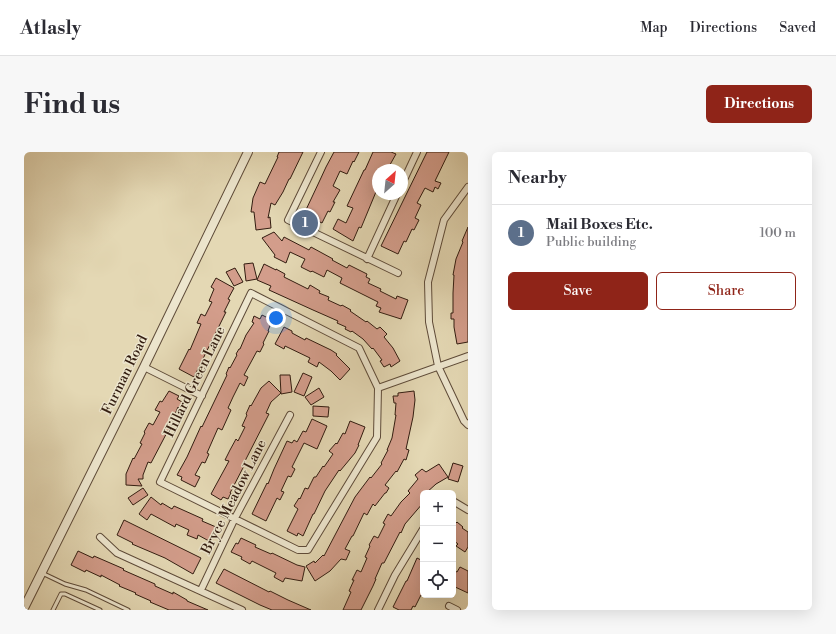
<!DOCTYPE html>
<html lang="en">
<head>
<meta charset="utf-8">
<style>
  body { margin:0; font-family:"Libre Bodoni",serif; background:#f7f7f7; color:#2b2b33 }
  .controls { position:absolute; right:12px; bottom:12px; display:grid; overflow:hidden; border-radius:6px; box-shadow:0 4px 16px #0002 }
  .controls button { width:36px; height:36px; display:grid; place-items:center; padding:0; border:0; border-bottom:1px solid #e1e1e2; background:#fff; color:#2b2b33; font:20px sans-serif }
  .compass { position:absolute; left:348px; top:12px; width:36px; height:36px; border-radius:50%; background:#fff; box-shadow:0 4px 16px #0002; rotate:27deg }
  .you { position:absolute; left:252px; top:166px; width:14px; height:14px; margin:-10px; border:3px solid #fff; border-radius:50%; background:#1a73e8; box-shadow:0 0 0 6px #1a73e833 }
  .badge { display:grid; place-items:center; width:26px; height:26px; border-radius:50%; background:#8f2418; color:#fff; font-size:13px; font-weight:700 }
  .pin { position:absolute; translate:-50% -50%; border:2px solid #fff; box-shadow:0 1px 4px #0006 }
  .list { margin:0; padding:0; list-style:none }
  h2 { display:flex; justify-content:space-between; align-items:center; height:52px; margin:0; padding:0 16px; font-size:17px }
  h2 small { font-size:13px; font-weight:400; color:#7c7c81 }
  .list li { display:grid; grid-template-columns:26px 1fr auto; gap:12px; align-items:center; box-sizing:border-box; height:56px; padding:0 16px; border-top:1px solid #e1e1e2 }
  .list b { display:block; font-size:15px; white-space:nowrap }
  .list p { margin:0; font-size:13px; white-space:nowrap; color:#7c7c81 }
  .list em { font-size:13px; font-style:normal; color:#7c7c81 }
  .actions { display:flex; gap:8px; padding:12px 16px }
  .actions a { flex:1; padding:9px 0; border:1px solid #8f2418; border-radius:6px; text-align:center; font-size:14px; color:#8f2418 }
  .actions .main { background:#8f2418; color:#fff }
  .icon { flex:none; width:22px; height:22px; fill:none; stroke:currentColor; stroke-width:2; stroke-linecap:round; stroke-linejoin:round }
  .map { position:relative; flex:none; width:444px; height:458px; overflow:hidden; border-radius:6px }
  header { display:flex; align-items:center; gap:24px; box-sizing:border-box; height:56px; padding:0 20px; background:#fff; border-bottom:1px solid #e1e1e2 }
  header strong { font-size:19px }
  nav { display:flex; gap:22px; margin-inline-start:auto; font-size:14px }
  .intro { display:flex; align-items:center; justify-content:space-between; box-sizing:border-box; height:96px; padding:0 24px }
  h1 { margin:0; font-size:28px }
  .button { padding:10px 18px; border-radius:6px; background:#8f2418; color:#fff; font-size:14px; font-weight:700 }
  main { display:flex; gap:24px; padding:0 24px }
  aside { flex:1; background:#fff; border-radius:6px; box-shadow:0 4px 16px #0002 }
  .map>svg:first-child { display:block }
</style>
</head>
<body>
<header>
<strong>Atlasly</strong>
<nav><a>Map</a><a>Directions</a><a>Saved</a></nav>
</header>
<div class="intro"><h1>Find us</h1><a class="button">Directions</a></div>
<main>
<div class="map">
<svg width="444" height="458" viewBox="0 0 444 458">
  <rect width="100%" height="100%" fill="#e4d8b4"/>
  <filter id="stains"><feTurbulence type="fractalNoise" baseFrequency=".005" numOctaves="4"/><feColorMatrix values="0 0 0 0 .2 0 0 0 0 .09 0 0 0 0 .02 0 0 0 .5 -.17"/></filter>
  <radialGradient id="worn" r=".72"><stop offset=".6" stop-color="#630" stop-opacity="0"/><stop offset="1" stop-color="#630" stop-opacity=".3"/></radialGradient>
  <path fill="#d39d8b" stroke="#321c10" d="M255 0H279L266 27H265L259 40 251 53 247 51 244 66 246 65 247 76 232 78 230 60H227L229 46 236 30 241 32 254 5H253Z
    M310 0H335L330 10 329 9 323 22 316 19 309 34 316 38 309 50H311L306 60 304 59 298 71 280 62 296 28 302 15Z
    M349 0H367L372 2 363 18H354V35L337 76 335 75 329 89 309 77 314 67 322 71 329 56 323 54 340 18H341Z
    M403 0H425L411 29 417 31 414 37 411 35 409 40 401 36 393 51 397 53 391 66 395 68 390 78 388 77 382 90 380 89 374 102 357 94Z
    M444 75V190L433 192 430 175V167H427V161H429V141L430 123H429L432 107 439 90 438 89Z
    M250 80 258 89 260 85 285 98 287 95 309 107 308 108 323 116 325 113 343 122 342 125 346 127 344 131 357 137 356 139 372 147 373 144 384 148 377 167 355 160 357 156 352 154 354 150 316 131 318 126 303 118 300 125 288 119 287 120 277 115 281 107 266 100 262 111 250 105 251 103 238 86Z
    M229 111 233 127 222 129 220 112Z
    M240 112 252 118V117L261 122 260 125 284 137 286 133 296 139 295 141 305 145 304 148 317 154 318 153 327 158 326 159 342 170 343 169 353 177 356 175 363 182 360 185 369 196 376 209 367 215 366 212 360 215 356 209 358 208 349 196 348 197 339 187 328 179 327 180 321 177 322 175 313 171 314 169 289 158 245 138 247 134 233 128Z
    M211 116 219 130 210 134 202 120Z
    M192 126 210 136 204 147 206 148 200 160H202L170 225 155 217 165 197 166 198 177 172 173 171 177 162 181 164 188 150 185 149 190 137 187 135Z
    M238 163 248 168 244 179H245L239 191 240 192 236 200 233 199 220 223 224 225 220 234 216 231 209 245 204 256 207 258 198 278 194 276 183 301 185 302 181 311 178 310 171 323 176 325 171 335 157 328 158 325 153 323 163 305 177 274 178 275 203 223 202 222 205 215 206 216 213 203 212 202 215 197H216L222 183 230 171 228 170 230 164 236 167Z
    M260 175 268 179V181L281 188 282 186 307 198 313 202 312 203 326 217 316 228 307 219 295 210 293 215 284 210 286 206 261 194 260 197 251 192Z
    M279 221 288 225 280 244 270 240Z
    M256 223H266L268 240 257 242Z
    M245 229 257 241 247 250 242 261 245 262 221 309 222 310 206 341H207L204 347 199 345 197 348 187 342 205 309 201 308 206 298 212 287 214 289 221 275 218 274 223 263 222 262 226 253 227 254 237 236Z
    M295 236 300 245 287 253 281 245Z
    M145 239 155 244 153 247 158 250 155 256 154 255 148 269H149L127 311 124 310 119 323V327H114L118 334 102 333V322L109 306 110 307 118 292 116 291 121 281 120 280 125 271 129 273 136 260 131 258 136 249 138 250Z
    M390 239 391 248 389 265 382 297 385 298 382 308 380 307 373 320 372 319 361 333 365 336 362 341H361L351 354 349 352 343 363 340 361 329 384H328L321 397 326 399 322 408 317 407 306 419 291 429 282 414 290 409 291 411 299 403 300 404 331 345 346 325 347 326 358 312 357 311 364 298H363L368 286 372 263H371L372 251H370L369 244H374V241Z
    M289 254 305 255 304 265 289 264Z
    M288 267 303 274 293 297 280 291 268 315 271 317 267 325 264 324 257 339 260 340 256 348 253 346 242 369 228 362 243 331 244 332 250 317 263 289 268 291 270 288 273 290 279 279 282 280Z
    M326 269 341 275 334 293H335L331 301 316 319 315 318 301 339 290 362H289L279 384 274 381 273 384 263 379 274 357 270 354 275 346 276 347 281 336 284 337 290 325H292L299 314 300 315 309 302 305 299 312 291 313 292 319 281 321 282Z
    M429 311 439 314 434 330 424 327Z
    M415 312 424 325 412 332 402 341H399V351L381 372 377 381 376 380 360 411H358L351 427H352L349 434 337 458H319L327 440 325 439 330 428H328L333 418 337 420 343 406 341 405 346 394 345 393 350 384 354 386 361 372 359 371 364 362 367 364 377 350 386 341 384 339 394 327 391 323 398 317 402 320Z
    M119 336 124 343 109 353 104 346Z
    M127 345 137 353 138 351 148 357 150 354 179 367 178 369 192 375 185 389 174 383 173 387 163 383 165 378 152 372 151 375 127 362 123 368 115 362Z
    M100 368 177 406 169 422 141 406 108 392 109 391 93 383Z
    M429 369 432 371 433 370 439 375 438 376 444 380V395L441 400 432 394 434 392 429 388Z
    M217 386 232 393 231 395 247 402 248 401 273 413 281 415 278 429 261 426 259 430 250 425 252 421 228 409 226 412 217 407 218 405 207 400 212 391 214 392Z
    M54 399 69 406 70 404 100 417 99 418 131 432V434L149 442V440L163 448V449L184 458H145L126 450 127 449 111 442 112 441 95 434 96 433 77 423V425L62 418 61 420 47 413Z
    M393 406 399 409V445L397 443 391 455 389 454 387 458H375L369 455 382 429H383Z
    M436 415 444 419V441L429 434V418L433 420Z
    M200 417 245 440 246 439 264 448 287 458H248L236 453 192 431Z"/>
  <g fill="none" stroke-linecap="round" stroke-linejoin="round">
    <g stroke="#5e4b39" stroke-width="5">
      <path id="service" d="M18 421 41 432 62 438 104 458
        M29 458 37 442H41L76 458"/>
    </g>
    <g stroke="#5e4b39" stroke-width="8">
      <path id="minor" d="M297 0 264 68 374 121
        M378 32 393 0
        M444 35 420 68 404 130 405 170 414 214 440 269 444 273
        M343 107 373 42
        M227 141 335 196 354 236 353 285 284 398H274L136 330Z
        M120 215 178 244
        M354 236 444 204
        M429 349 444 358
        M76 385 93 401 218 458
        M177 438 211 366 266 263
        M425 454 433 458
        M354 458 371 423 399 377"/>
    </g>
    <g stroke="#5e4b39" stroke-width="10">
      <path id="tertiary" d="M0 456 120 215 224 0"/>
    </g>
    <use href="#service" stroke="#ede6ce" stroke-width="3"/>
    <use href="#minor" stroke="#ede6ce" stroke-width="6"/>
    <use href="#tertiary" stroke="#ede6ce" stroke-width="8"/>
  </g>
  <g text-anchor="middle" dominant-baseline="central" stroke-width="3" stroke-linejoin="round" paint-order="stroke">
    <g font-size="14" fill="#321c10" stroke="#ede6ce">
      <text transform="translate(101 223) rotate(-64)">Furman Road</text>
      <text transform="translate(171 230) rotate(-64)">Hillard Green Lane</text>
      <text transform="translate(210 345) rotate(-63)">Bryce Meadow Lane</text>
    </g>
  </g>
  <rect width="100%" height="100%" filter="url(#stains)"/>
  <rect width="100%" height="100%" fill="url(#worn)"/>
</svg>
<div class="controls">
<button>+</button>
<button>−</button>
<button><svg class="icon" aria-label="locate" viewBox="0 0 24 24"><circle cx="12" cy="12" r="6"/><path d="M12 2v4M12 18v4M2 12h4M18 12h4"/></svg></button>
</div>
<svg class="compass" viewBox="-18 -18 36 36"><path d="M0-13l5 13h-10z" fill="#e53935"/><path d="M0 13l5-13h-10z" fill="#7c7c81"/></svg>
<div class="you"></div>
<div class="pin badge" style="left:281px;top:71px;background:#5c6f8a">1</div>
</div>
<aside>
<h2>Nearby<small></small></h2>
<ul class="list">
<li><span class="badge" style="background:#5c6f8a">1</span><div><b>Mail Boxes Etc.</b><p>Public building</p></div><em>100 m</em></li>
</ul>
<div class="actions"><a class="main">Save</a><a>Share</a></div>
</aside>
</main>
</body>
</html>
